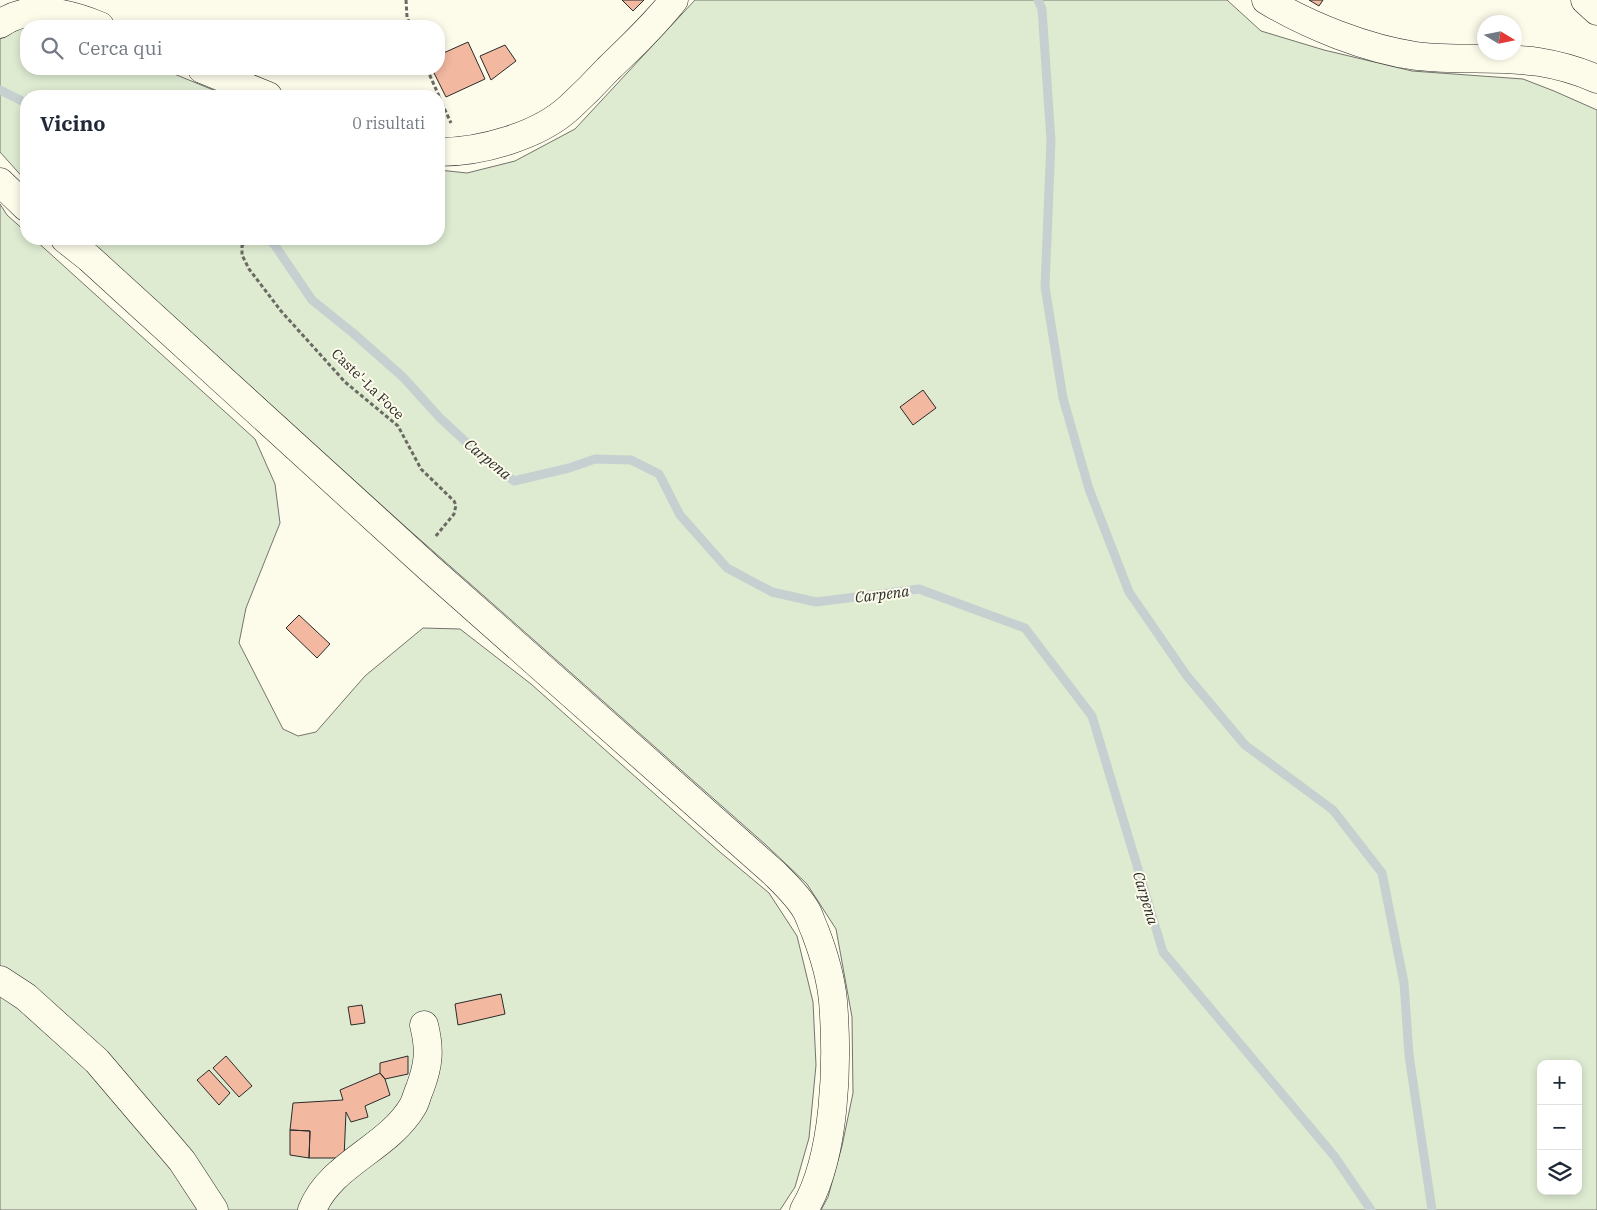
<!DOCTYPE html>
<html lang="it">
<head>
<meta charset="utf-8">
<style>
  body { margin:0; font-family:"IBM Plex Serif",serif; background:#f2f2f3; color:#1f2937 }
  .controls { position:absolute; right:15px; bottom:15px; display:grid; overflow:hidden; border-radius:10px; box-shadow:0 2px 8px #0003 }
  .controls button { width:45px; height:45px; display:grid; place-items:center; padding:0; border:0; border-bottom:1px solid #e0e1e3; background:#fff; color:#1f2937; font:25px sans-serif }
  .compass { position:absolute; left:1477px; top:15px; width:45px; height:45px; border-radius:50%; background:#fff; box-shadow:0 2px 8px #0003; rotate:100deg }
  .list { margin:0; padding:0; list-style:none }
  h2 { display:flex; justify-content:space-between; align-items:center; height:65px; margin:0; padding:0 20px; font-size:21px }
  h2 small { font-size:16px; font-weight:400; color:#747a83 }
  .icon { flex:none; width:28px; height:28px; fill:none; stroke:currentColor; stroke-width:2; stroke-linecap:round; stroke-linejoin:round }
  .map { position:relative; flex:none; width:1597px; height:1210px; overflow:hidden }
  .search { position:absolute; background:#fff; box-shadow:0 2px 8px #0003; left:20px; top:20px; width:425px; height:55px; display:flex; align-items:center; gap:12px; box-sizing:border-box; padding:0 18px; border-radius:20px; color:#747a83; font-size:19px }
  .panel { position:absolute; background:#fff; box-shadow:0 2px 8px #0003; left:20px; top:90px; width:425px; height:155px; border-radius:20px }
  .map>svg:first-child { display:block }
</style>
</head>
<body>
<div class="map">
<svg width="1597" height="1210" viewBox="0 0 1597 1210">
  <rect width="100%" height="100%" fill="#fdfbea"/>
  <path fill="#deebd1" stroke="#74746e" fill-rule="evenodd" d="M695 0H1227L1261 31 1324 50 1412 71 1523 79 1554 91 1597 110V1210H821L828 1197 842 1146 853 1093 852 1017 836 929 807 884 766 845 408 529 88 239H439V170L467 173 515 161 575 129ZM1541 1064H1578V1191H1541Z
    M21 28H26V69H162L228 96H26V181L0 152V39Z
    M0 204 7 215 26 232V239H34L255 439 275 484 280 523 246 608 239 643 283 729 298 736 316 732 365 676 423 628 460 629 531 684 720 852 769 893 797 936 813 1002 816 1065 809 1138 795 1187 780 1210H0Z"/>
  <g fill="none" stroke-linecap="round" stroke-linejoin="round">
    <path stroke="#c7d0d0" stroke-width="9" d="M1038 0 1042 9 1051 141 1045 287 1063 398 1089 489 1129 592 1187 676 1245 745 1333 810 1382 873 1404 983 1409 1055 1432 1210
      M0 90 26 103
      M267 239 274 244 312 300 353 333 403 377 440 418 479 454 514 481 569 468 595 459 631 460 659 474 680 515 727 568 772 592 816 602 919 589 1025 628 1092 716 1163 952 1335 1157 1371 1210"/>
  </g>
  <path fill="#f2b8a0" stroke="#2b2b2b" d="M622 0H644L633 11Z
    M1309 0H1323L1319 6Z
    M468 42 485 79 446 97 432 69H439V55Z
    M505 45 516 61 491 80 480 56Z
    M923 390 936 408 913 425 900 407Z
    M299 615 330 644 317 658 286 628Z
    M501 994 505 1014 458 1025 455 1004Z
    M362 1005 365 1023 351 1025 348 1007Z
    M226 1056 252 1086 239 1097 213 1068Z
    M408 1056V1074L385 1079 380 1073V1063Z
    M209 1070 230 1093 219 1105 197 1080Z
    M380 1073 385 1079 390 1095 365 1106 368 1117 351 1122 346 1112 344 1158H309L310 1131 290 1130 293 1103 343 1100 340 1090Z
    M290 1130 310 1131 309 1158 290 1155Z"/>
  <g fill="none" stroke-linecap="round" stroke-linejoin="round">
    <g stroke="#2b2b2b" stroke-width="29">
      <path id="minor" d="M1266 0C1309 26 1367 49 1416 56 1456 61 1499 56 1539 62 1558 65 1579 71 1597 79
        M1585 0 1597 11
        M0 24C29 3 69 13 100 26
        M202 69 268 96
        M439 152C481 152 539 136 570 107 583 95 596 82 608 69 631 47 654 25 674 0
        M0 182 26 207
        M65 239 89 258 428 567 774 873C785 884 798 896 806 910 810 917 812 925 815 931 823 952 831 979 833 1001 838 1062 836 1157 804 1210
        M0 980 26 997 97 1061 182 1161 214 1210
        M312 1210C331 1163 388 1149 413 1106 416 1101 417 1094 420 1088 429 1064 430 1049 424 1025"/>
    </g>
    <path stroke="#6a6964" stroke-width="3" stroke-dasharray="4 2.5" stroke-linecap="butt" d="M406 0 407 17 411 26
      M427 69 439 96
      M439 97 451 123
      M247 239 242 246V255L249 269 281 311 345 382 398 426 421 469 454 501 456 505 454 514 435 537"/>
    <use href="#minor" stroke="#fdfbea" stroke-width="28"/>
  </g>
  <g text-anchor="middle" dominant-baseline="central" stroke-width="4" stroke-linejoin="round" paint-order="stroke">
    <g font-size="14" fill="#2b2b2b" stroke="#fdfbea">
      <text transform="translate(368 384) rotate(44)">Caste'-La Foce</text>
    </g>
    <g font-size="15" font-style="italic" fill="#2b2b2b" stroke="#fdfbea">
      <text transform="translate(488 459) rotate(39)">Carpena</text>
      <text transform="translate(882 594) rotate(-7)">Carpena</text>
      <text transform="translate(1146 898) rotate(73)">Carpena</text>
    </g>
  </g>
</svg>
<div class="controls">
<button>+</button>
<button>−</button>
<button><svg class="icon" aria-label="layers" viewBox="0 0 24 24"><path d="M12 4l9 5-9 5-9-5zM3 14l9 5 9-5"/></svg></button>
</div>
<svg class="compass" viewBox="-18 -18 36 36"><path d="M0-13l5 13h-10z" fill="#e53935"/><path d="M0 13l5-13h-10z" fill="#747a83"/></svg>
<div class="search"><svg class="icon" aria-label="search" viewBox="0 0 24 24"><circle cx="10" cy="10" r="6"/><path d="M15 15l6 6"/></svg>Cerca qui</div>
<section class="panel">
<h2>Vicino<small>0 risultati</small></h2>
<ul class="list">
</ul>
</section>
</div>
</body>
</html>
